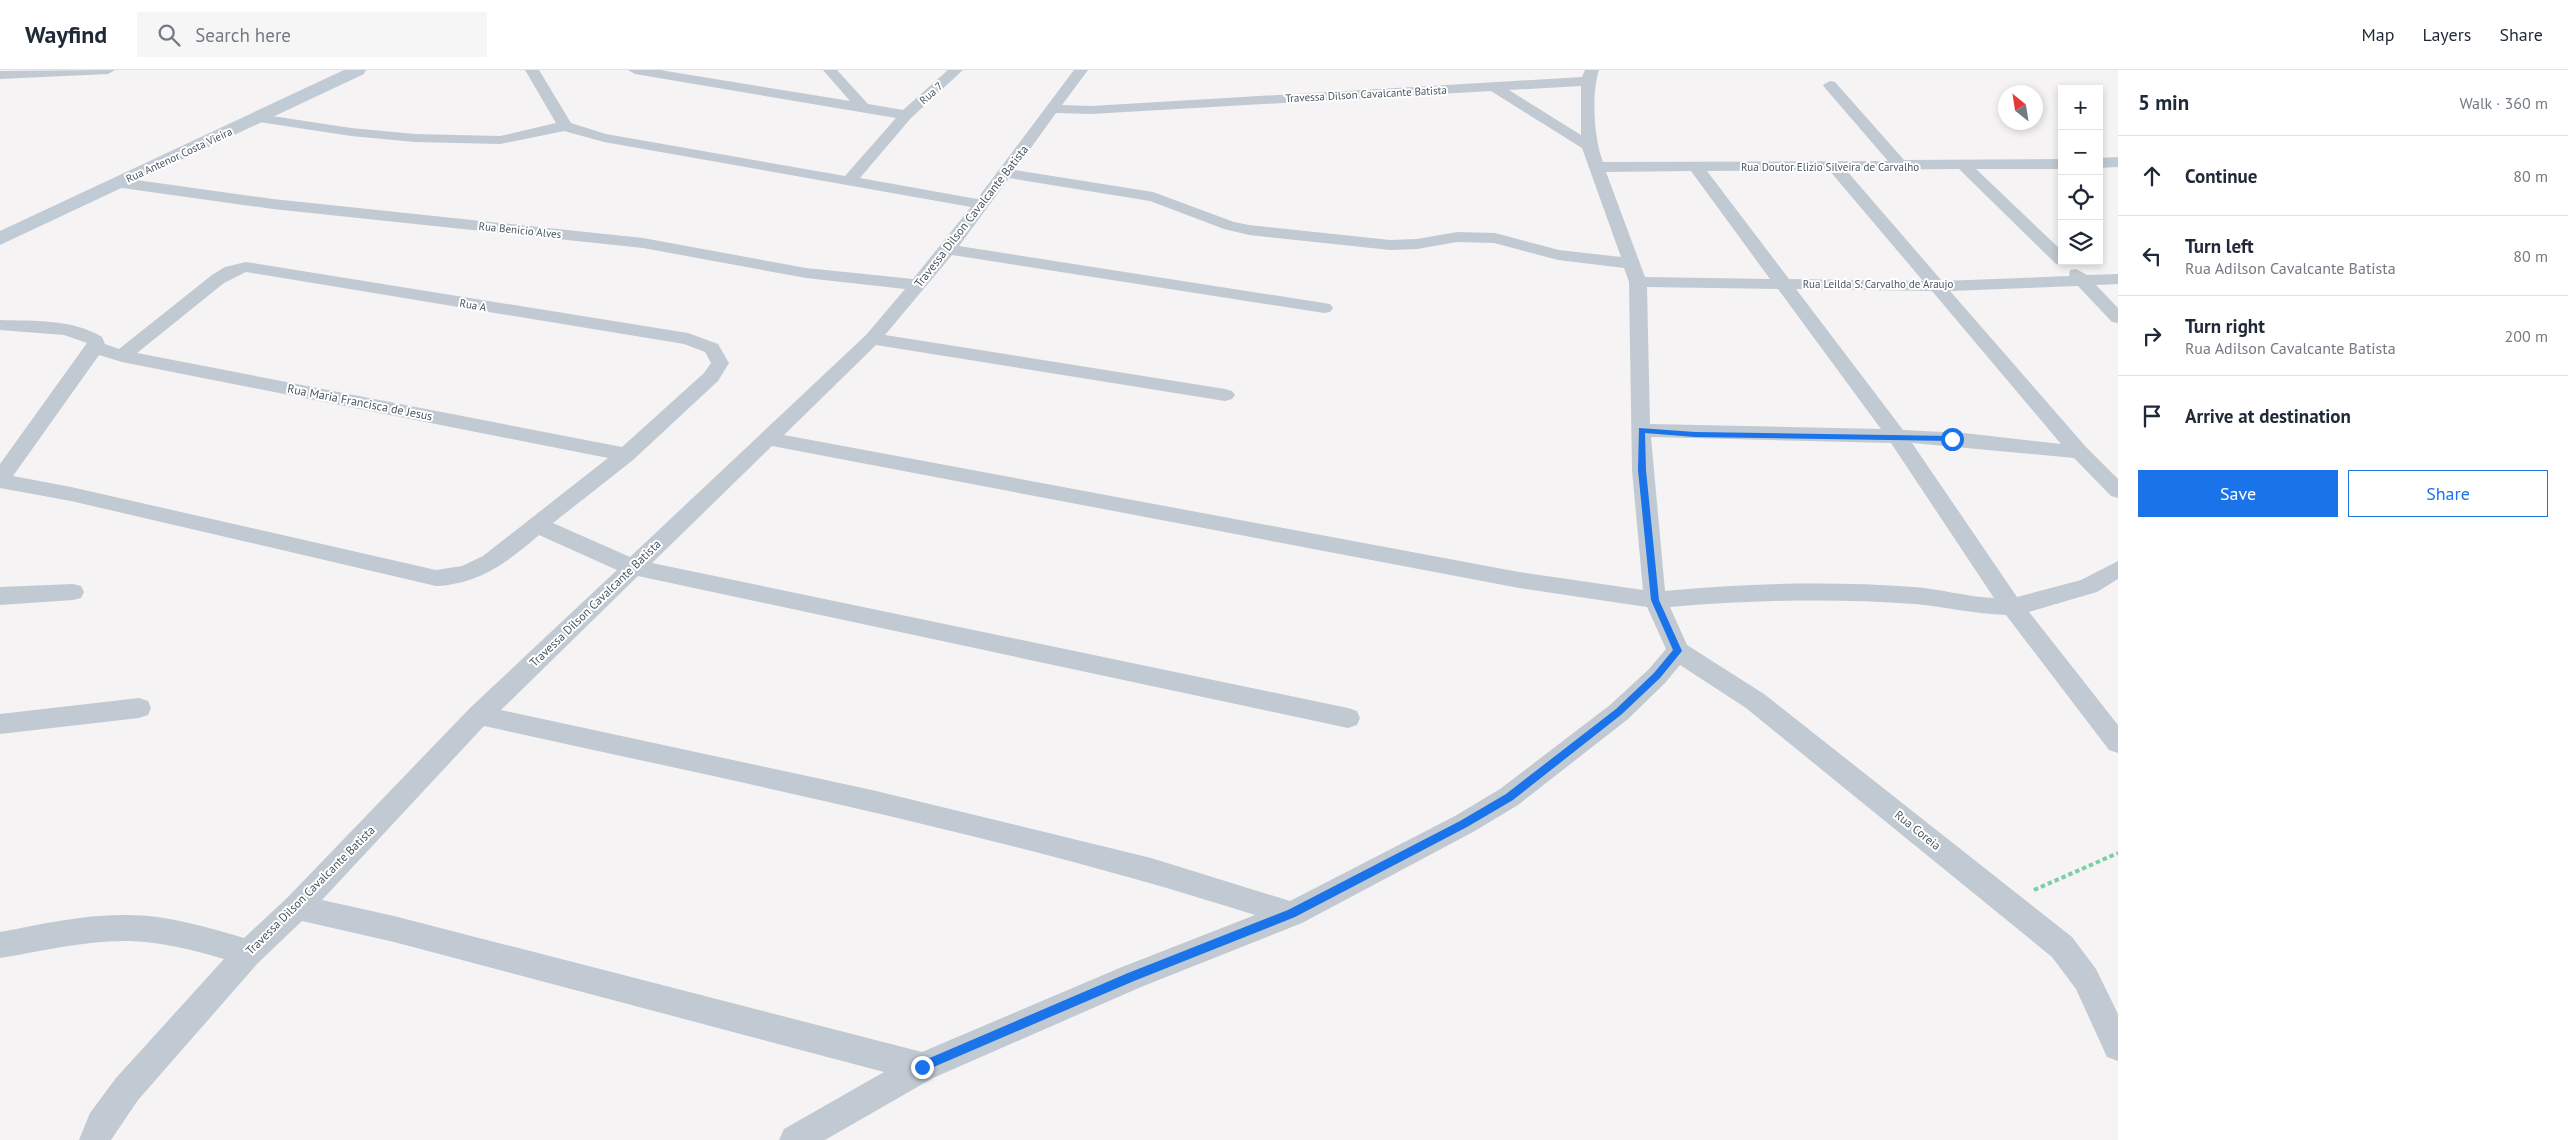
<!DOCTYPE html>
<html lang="en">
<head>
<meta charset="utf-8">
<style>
  body { margin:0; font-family:"PT Sans",sans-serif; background:#f6f6f7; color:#1f2937 }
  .controls { position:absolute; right:15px; top:15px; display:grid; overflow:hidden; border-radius:0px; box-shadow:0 2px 8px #0003 }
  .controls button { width:45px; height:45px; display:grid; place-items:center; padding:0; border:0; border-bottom:1px solid #e0e1e3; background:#fff; color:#1f2937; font:25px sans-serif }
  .compass { position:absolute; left:1998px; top:15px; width:45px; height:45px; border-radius:50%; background:#fff; box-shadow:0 2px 8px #0003; rotate:330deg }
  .stop { position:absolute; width:15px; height:15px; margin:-11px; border:4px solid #1a73e8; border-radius:50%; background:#fff }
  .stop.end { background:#1a73e8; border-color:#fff; box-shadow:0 1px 5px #0008 }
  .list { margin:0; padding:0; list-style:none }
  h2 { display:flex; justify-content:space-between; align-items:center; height:65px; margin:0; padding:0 20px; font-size:21px }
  h2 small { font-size:16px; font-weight:400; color:#747a83 }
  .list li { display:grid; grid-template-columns:32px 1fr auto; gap:15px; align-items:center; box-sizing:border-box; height:80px; padding:0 20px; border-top:1px solid #e0e1e3 }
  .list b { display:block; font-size:19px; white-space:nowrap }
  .list p { margin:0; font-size:16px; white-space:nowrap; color:#747a83 }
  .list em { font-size:16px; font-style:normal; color:#747a83 }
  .actions { display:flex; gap:10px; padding:15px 20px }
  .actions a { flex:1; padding:11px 0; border:1px solid #1a73e8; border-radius:0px; text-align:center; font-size:18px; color:#1a73e8 }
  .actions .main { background:#1a73e8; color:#fff }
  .icon { flex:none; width:28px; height:28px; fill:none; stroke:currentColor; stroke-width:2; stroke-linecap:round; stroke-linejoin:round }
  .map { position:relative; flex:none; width:2118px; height:1070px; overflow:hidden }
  header { display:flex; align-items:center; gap:30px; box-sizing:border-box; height:70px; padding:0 25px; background:#fff; border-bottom:1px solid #e0e1e3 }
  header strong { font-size:24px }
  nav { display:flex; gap:28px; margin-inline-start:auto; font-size:18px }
  .search { width:350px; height:45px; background:#f6f6f7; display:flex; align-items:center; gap:12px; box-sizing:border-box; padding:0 18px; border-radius:0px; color:#747a83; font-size:19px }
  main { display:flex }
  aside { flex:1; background:#fff }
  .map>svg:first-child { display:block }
</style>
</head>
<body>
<header>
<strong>Wayfind</strong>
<div class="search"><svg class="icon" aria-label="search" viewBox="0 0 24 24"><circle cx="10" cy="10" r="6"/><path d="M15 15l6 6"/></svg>Search here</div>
<nav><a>Map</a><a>Layers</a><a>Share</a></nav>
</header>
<main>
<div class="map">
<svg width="2118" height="1070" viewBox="0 0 2118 1070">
  <rect width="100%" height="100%" fill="#f5f3f3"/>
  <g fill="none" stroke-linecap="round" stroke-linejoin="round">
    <path stroke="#7ad0a6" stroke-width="4" stroke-dasharray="4.5 3" stroke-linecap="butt" d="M2034 820 2118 783"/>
    <path fill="#c1cad2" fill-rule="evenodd" d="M115 0 108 4 0 9V1Z
      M525 0H539L571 53 606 64 845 106 896 48 635 4 628 0H660L850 31 823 0H837L868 34 903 40 948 0H963L911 48 860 108 977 129 1074 0H1088L1062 35 1091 36 1582 7 1585 0H1599C1591 24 1594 69 1603 92L1888 91 1825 18 1823 15 1830 11 1835 12 1904 90 2062 89V99H1976L2062 181V191H2070L2062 195 2056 194 1959 99 1846 100 1942 211 2069 206 2070 200 2076 199 2087 205 2118 204V214L2096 215 2118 238V253L2112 252 2078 216 1950 221 2086 377 2118 409V428L2111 426 2074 388 1912 373 2017 527 2081 510 2118 491V509L2097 522 2029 542 2118 655V683L2109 680 2006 545C1975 544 1945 537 1915 534 1833 528 1751 530 1670 537L1687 575 1764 624 2072 867 2096 899 2118 944V991L2107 987 2076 919 2052 887 1746 638 1680 595 1665 613 1628 649 1518 735 1473 762 1302 853 1141 917 933 1008 825 1070H779L784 1059 884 1002 394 872 302 851 258 893 138 1030 111 1070H79L90 1043 116 1008 224 889C193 880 162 872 130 871 86 870 43 881 0 888V862C42 854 85 844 128 845 168 845 206 857 244 868L287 828 470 638 617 500 539 465C508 492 479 514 436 516L71 431 0 418V394L87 273 64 265 0 260V250C34 251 73 249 102 267L105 274 119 279 212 205 225 197 246 192 688 263 718 274 729 293 718 311 633 390 553 453 630 487 866 265 905 219 806 208 643 178 273 139 122 118 116 116 114 113 116 110 122 108 273 129 643 168 806 198 913 209 971 137 604 72 564 61 500 74 415 72 351 66 259 52 252 48 259 44 351 58 415 64 500 66 556 53ZM1581 16V65L1509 20ZM1491 21 1582 78 1621 187 1559 180 1495 163 1457 162 1417 169 1390 170 1249 155 1234 152 1153 122 1015 100 1056 43 1091 44ZM1829 100 1923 211 1789 209 1707 101ZM1691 101 1770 209 1645 207 1606 102ZM1009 108 1150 131 1224 159 1249 165 1390 180 1417 179 1457 172 1494 173 1558 190 1624 198 1629 212 1632 400 1643 520 1519 502 784 365 876 275 1225 331 1232 329 1235 325 1232 321 1225 319 885 265 952 185 1324 243 1330 242 1333 238 1330 234 1324 233 959 176ZM246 202 684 274 705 282 711 293 704 303 622 377 137 283 224 213ZM1647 217 1778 219 1881 359 1650 354ZM1796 219 1932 221 2061 374 1964 363 1903 360ZM99 285 122 292 608 388 483 486 462 496 436 500 71 417 13 406ZM1651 367 1891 373 1994 528C1967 527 1941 519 1914 517 1831 511 1748 513 1665 521ZM772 376 1519 518 1647 537 1666 579 1649 599 1610 635 1500 719 1455 746 1290 831 1151 788 872 720 501 640 638 506 1348 658 1357 655 1360 648 1357 641 1348 638 652 493ZM484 656C742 713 1003 765 1255 845L1122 897 922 982 394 846 322 830Z
      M2118 87V97L2099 98V88Z
      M73 514 81 516 84 522 81 528 73 530 0 535V517Z
      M139 628 148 631 151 638 148 645 139 648 0 664V644Z"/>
    <path fill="#c1cbd6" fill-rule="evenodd" d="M344 0H366L364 4 0 175V161Z"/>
  </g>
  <path fill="#1a73e8" d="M1639 358 1695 362 1952 366 1956 369 1952 371 1695 367 1645 363 1646 400 1659 530 1682 581 1660 608 1622 644 1513 730 1467 757 1295 847 1134 911 922 1002 918 1001V993L1128 903 1288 840 1460 751 1506 724 1616 639 1654 603 1673 580 1651 530 1638 400Z"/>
  <g text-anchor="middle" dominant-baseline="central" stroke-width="4" stroke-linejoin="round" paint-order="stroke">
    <g font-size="11" fill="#4a5661" stroke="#fff">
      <text transform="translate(931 23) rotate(-42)">Rua 7</text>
      <text transform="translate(1366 24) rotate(-3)">Travessa Dilson Cavalcante Batista</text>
      <text transform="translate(179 85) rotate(-25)">Rua Antenor Costa Vieira</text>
      <text x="1830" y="97">Rua Doutor Elizio Silveira de Carvalho</text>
      <text transform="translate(520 160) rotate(6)">Rua Benicio Alves</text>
      <text x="1878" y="214">Rua Leilda S. Carvalho de Araujo</text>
      <text transform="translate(473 235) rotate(10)">Rua A</text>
    </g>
    <g font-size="12" fill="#4a5661" stroke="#fff">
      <text transform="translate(971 146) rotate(-52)">Travessa Dilson Cavalcante Batista</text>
      <text transform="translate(360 332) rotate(11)">Rua Maria Francisca de Jesus</text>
      <text transform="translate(595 533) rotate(-44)">Travessa Dilson Cavalcante Batista</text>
      <text transform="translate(1918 760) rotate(39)">Rua Coreia</text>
      <text transform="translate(310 820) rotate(-45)">Travessa Dilson Cavalcante Batista</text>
    </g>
  </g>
</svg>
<div class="controls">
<button>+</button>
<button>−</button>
<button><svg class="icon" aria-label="locate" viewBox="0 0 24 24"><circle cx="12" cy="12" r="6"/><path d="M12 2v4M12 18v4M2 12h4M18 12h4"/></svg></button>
<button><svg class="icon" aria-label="layers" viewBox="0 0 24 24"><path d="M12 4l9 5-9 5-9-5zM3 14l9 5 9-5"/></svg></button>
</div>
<svg class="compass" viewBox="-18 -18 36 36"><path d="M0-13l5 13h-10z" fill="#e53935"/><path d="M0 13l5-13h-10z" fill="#747a83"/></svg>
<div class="stop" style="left:1952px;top:369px"></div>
<div class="stop end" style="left:922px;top:997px"></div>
</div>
<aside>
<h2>5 min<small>Walk · 360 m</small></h2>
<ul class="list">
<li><svg class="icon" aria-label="ahead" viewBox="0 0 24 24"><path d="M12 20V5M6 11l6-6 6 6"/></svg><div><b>Continue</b></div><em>80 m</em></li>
<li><svg class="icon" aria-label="left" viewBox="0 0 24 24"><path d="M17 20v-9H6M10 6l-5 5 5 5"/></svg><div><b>Turn left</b><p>Rua Adilson Cavalcante Batista</p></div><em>80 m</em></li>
<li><svg class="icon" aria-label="right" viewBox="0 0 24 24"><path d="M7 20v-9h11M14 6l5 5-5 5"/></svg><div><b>Turn right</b><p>Rua Adilson Cavalcante Batista</p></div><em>200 m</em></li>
<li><svg class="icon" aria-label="arrive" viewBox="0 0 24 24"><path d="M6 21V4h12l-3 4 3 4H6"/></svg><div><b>Arrive at destination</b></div></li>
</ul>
<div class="actions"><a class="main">Save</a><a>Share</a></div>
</aside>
</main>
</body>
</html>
